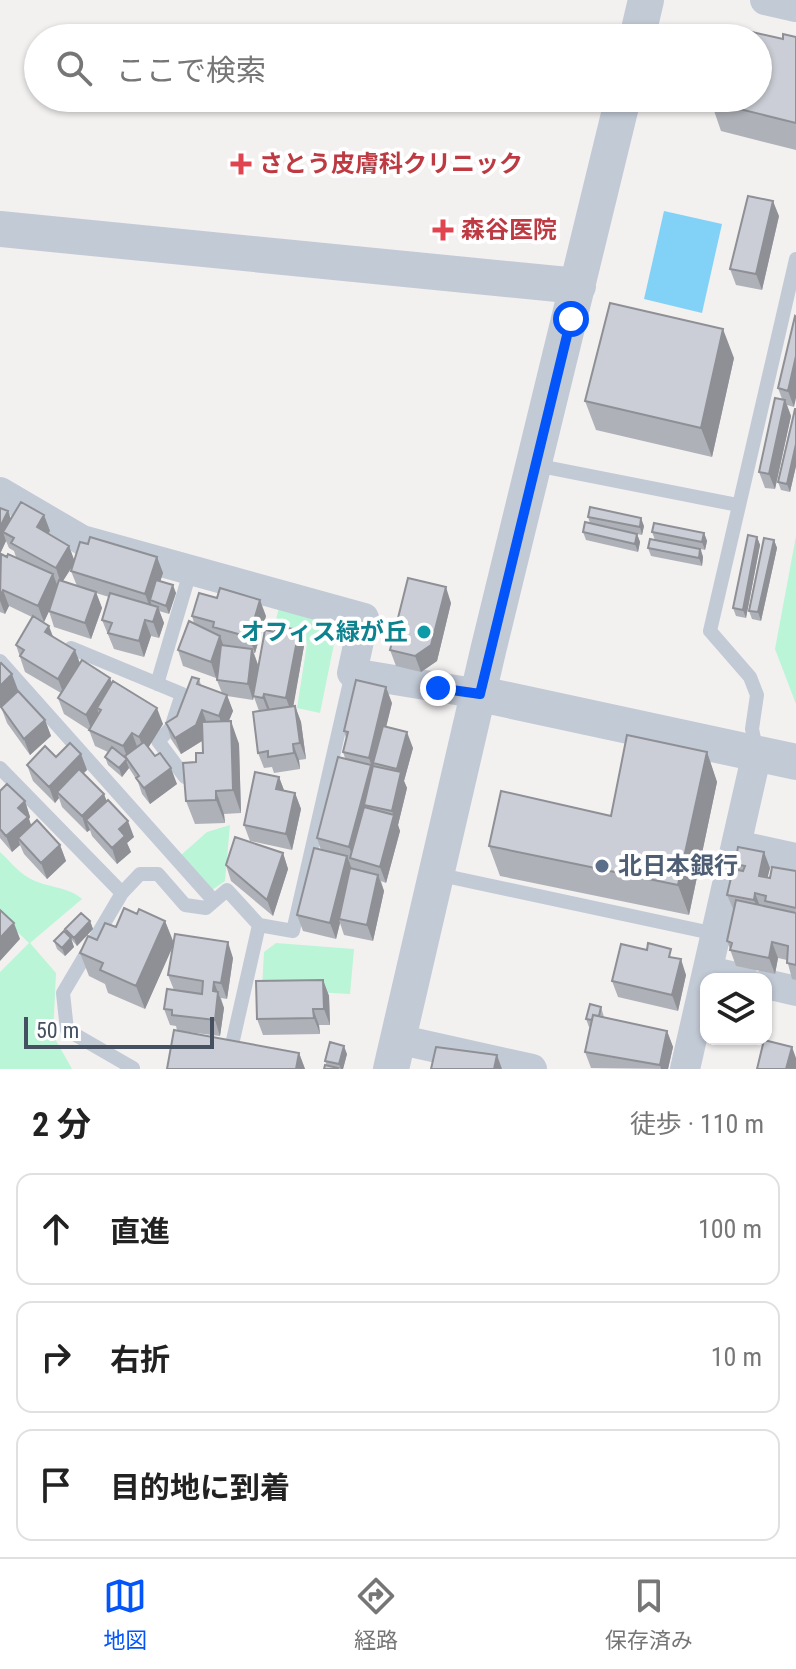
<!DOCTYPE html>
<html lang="ja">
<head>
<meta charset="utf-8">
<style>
  body { margin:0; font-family:"Roboto Condensed","Noto Sans JP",sans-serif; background:#f6f6f6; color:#222 }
  .controls { position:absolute; right:24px; bottom:24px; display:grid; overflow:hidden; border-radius:16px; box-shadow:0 2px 6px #0004 }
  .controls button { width:72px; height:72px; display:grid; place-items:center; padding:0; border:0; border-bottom:2px solid #e0e0e0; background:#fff; color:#222; font:40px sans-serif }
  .scale { position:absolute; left:24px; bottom:20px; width:190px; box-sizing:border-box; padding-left:8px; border:4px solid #455160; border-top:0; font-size:22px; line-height:28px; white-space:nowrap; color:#455160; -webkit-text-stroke:6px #fff; paint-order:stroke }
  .stop { position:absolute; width:24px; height:24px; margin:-18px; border:6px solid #0355f9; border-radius:50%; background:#fff }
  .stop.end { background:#0355f9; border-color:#fff; box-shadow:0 2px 8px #0008 }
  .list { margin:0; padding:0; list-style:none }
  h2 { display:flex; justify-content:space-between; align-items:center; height:104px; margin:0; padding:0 32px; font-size:34px }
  h2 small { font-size:26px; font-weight:400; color:#767676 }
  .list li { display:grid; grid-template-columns:52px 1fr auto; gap:24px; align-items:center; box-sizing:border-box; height:112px; margin:0 16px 16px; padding:0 16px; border:2px solid #e0e0e0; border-radius:16px }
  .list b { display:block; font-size:30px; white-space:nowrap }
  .list em { font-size:26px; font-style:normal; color:#767676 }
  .icon { flex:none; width:44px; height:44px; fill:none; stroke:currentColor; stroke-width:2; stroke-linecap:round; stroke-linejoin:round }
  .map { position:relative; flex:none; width:796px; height:1069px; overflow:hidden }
  .search { position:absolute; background:#fff; box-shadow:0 2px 6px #0004; left:24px; right:24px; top:24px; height:88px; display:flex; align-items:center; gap:20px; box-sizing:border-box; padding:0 28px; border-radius:44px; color:#767676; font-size:30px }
  .sheet { height:488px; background:#fff }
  nav { display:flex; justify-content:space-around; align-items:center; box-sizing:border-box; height:112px; border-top:2px solid #e0e0e0; background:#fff; font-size:22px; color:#767676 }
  nav a { display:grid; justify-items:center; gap:4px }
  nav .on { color:#0355f9 }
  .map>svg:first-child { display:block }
</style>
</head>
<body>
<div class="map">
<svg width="796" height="1069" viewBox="0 0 796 1069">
  <rect width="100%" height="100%" fill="#f3f0f0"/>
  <path fill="#baf5d7" d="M796 536V704L775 649Z
    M279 607 329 622 336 634 320 713 297 708 307 644 272 637Z
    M230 825 225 881 212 890 181 855 207 832Z
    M0 852C9 860 18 872 29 878 46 888 68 886 82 899L30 943 56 973 53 1035 72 1069H0V972L29 943 0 915Z
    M276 943 354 949 350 994 262 989 264 952Z"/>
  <path fill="#82d2f7" d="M664 211 722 224 702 313 644 299Z"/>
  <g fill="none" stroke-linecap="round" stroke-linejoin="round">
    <path stroke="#c2cad6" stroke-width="14" d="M535 465 738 505
      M71 648 182 694 171 728 158 741 185 777
      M0 661 214 901
      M157 684 190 572
      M757 753 752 729 757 695 750 677 710 631 796 259
      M0 768 122 893 140 874H158L185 905 206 908 227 890 259 925 293 931 352 673
      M436 874 716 934
      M122 893 63 993 67 1030 133 1068
      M231 1049 259 925"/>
    <path stroke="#c2cad6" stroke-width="30" d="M765 0 796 7
      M0 492 82 540 364 618 352 673 480 694
      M736 845 796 858
      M708 971 744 979
      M766 984 796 991
      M397 1039 532 1069
      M685 1069 757 753"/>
    <path stroke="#c2cad6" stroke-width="36" d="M637 38 646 0
      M0 229 578 286
      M480 694 796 762
      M391 1069 488 651 623 98"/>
  </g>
  <path fill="#afb1b8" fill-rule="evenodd" d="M796 37V150L721 131 711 102 783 39Z
    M779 216 762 290 736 285 730 269Z
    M795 316 794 407 787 405 791 416 775 489 765 488 759 472 782 399 778 388Z
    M734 358 712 457 596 430 585 401Z
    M796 409V466L790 492 781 490 778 482Z
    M0 508 8 511 10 519 44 515 50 531 48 534 69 546 74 561 88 544 157 557 163 573 160 581 176 593 169 614 159 611 164 623 159 638 151 636 144 657 114 649 102 620 109 597 96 593 102 608 91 639 54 627 49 611 44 622 53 637 80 663 110 678 112 684 163 724 148 748 177 784 150 804 142 794 138 782 129 768 122 777 108 765 105 757 108 752 95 746 89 730 64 714 58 698 61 693 25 672 16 645 32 617 9 606 5 614 0 612V556L16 557 14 551 9 548 6 541 0 554ZM74 564 71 571 77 586 63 581Z
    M588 517 644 526 642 535 637 534 640 542 638 552 586 540 583 532 590 523Z
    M652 532 704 533 707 541 705 550 701 549 703 557 702 566 651 556 648 548 655 540Z
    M757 537 760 545 746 618 736 616 733 608Z
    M774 540 777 548 761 621 752 619 749 611Z
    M451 603 437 661 421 672 396 666 390 650Z
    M192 616H266L255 653H254L258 665 255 684 275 632 299 630 304 646 293 706H295L301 722 306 759 299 760 300 769 274 773 272 767 264 768 258 753 259 711 254 697 253 700 227 696 233 711 229 721 239 744 241 813 224 814 225 823 195 824 186 801 196 762 203 753V739L202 741 181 754 171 739 166 723 177 716 199 679 201 685 222 693 216 678 183 666 178 650 194 623Z
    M0 664 18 690 1 707 45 720 51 736 30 755 7 723 1 707Z
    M392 703 386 727 413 748 404 781 407 788 398 825 400 831 386 883 381 881 384 891 373 941 344 935 340 923 336 939 303 931 297 915 321 850 317 838 345 758 343 752 346 738 344 731Z
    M707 752 717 782 689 915 500 876 489 846 611 816Z
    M81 754 87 770 83 773 104 794 106 801 134 837 127 843 131 852 117 864 92 836 90 830 87 832 62 807 59 798 55 803 33 781 27 765 56 757Z
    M279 777 284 790 295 793 301 809 292 850 250 841 244 825Z
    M0 791 25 801 30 817 29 819 31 826 60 845 66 861 47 879 24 854 20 845 12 852 0 838Z
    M283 853 288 869 273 916 231 881 226 865Z
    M735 864 770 868 767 878H770L796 871V980L792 979 787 960 778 958 775 974 736 966 727 941 734 911 727 895 737 870Z
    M137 914 165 921 174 943 233 958 227 999 221 998 224 1008 220 1036 180 1031 299 1053 305 1069H167L177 1030 176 1026 170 1025 164 1009 174 990 168 975 173 945 145 1009 108 993 105 984 89 976 80 953 116 927Z
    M90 921 93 929 77 946 71 939 74 947 65 956 57 949 54 941 68 936 65 929Z
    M647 950 675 958 686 975 678 1011 618 997 612 981Z
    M323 980 329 996 330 1025H319L320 1034 263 1035 257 1019Z
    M601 1007 604 1017 667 1031 673 1047 668 1069 591 1068 585 1052 591 1027H589L586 1019Z
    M347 1054 343 1069H324L327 1066 325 1061Z"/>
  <path fill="#8e9096" d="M773 201 779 216 762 290 756 274Z
    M723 329 734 358 712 457 701 428Z
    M796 356V398L794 407 788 391Z
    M785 400 791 416 775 489 769 474Z
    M796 444V466L790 492 787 484Z
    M8 511 14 527 3 532 6 541 0 554V527Z
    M44 515 50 531 42 543 37 527Z
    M641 518 644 526 642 535 640 527Z
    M704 533 707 541 705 550 702 542Z
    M637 534 640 542 638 552 635 544Z
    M757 537 760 545 746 618 743 610Z
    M774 540 777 548 761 621 758 612Z
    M69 546 75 562 61 584 56 568Z
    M700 549 703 557 702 566 699 558Z
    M157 557 163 573 154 601 150 600 152 606 151 610 145 594Z
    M53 574 59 590 44 622 38 606Z
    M173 585 176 593 169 614 166 606Z
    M446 587 451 603 437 661 421 672 415 656Z
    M3 590 9 606 5 614 0 601V597Z
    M96 592 102 608 91 639 85 623Z
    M260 600 266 616 255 653 249 637Z
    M158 607 164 623 159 638 153 622Z
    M145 620 151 636 144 657 139 641Z
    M49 626 55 642 45 632Z
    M299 630 304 646 292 714 286 698Z
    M220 636 226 652 216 678 211 662Z
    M252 649 258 665 253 700 248 684Z
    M75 650 81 666 64 695 58 679Z
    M12 674 18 690 0 708V686Z
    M110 678 115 694 101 710 97 708 100 717 92 731 86 715Z
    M386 687 392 703 377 764 373 763 376 769 374 774 369 758Z
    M264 694 270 710 269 714 263 698Z
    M227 695 233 711 224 732 219 716Z
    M295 706 301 722 306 759 300 743Z
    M157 708 163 724 145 753 139 737Z
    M202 710 208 726 202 741 181 754 175 738Z
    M45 720 51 736 30 755 24 739Z
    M231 721 239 744 241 813 233 790Z
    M407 732 413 748 404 781 407 788 398 825 400 831 386 883 380 867 394 817 392 811 400 777 397 769Z
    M132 733 138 749 129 762 123 746Z
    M293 744 299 760 300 769 294 753Z
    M707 752 717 782 689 915 678 885Z
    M81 754 87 770 61 796 57 792 59 798 55 803 49 787Z
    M126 760 129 768 122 777 119 768Z
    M371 765 376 781 364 805 367 815 354 859 349 847Z
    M171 768 177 784 150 804 144 788Z
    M279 777 285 793 276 789Z
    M216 791 224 814 225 823 216 800Z
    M295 793 301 809 292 850 286 834Z
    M104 794 110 810 86 820 90 830 87 832 82 816Z
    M25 801 30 817 29 819 34 833 18 838 20 845 12 852 6 836 18 808Z
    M128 821 134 837 127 843 131 852 117 864 112 848 119 829Z
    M60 845 66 861 47 879 41 863Z
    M764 852 770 868 764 892 759 876Z
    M283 853 288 869 273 916 267 900Z
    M347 856 353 872 339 919 340 923 336 939 330 923Z
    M378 875 384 891 373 941 367 925Z
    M755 893 761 909 760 916 754 900Z
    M90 921 93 929 77 946 74 938Z
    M165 921 174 944 145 1009 136 986Z
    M14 923 20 939 0 961V938Z
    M71 938 74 947 65 956 62 948Z
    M228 942 233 958 227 999 221 983Z
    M772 942 778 958 775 974 769 958Z
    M681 959 686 975 678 1011 672 995Z
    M323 980 329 996 330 1025 324 1009Z
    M214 982 224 1008 220 1036 215 1020 213 991Z
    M313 1009 319 1025 320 1034 314 1018Z
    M667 1031 673 1047 668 1069H661L660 1065Z
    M344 1046 347 1054 343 1069H341L339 1064Z
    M792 1047 796 1058V1069H786Z
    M299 1053 305 1069H296Z
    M497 1055 502 1069H494Z"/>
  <path fill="#cbced6" stroke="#8e9096" stroke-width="2" d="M726 26 783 39V34L796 37V123L711 102V98H758V38H724Z
    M748 196 773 201 756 274 730 269Z
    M610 303 723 329 701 428 585 401Z
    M795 316 796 317V356L788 391 778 388Z
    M775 398 785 400 769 474 759 472Z
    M795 409H796V444L787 484 778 482Z
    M21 502 44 515 37 527 69 546 56 568 11 543 14 538 3 532Z
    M590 507 641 518 640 527 588 517Z
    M0 508 8 511 0 527Z
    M585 522 637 534 635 544 583 532Z
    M654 523 704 533 702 542 652 532Z
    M748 535 757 537 743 610 733 608Z
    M90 537 157 557 145 594 71 571 80 542 88 544Z
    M764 538 774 540 758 612 749 611Z
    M650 539 700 549 699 558 648 548Z
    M1 554 7 557 8 554 53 574 38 606 3 590 0 597Z
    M408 578 446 587 431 645 415 656 390 650Z
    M59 580 96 592 85 623 49 611Z
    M156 580 173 585 166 606 150 600Z
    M220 588 260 600 249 637 213 627 214 622 192 616 199 593 217 598Z
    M110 593 158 607 153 622 145 620 139 641 108 633 112 623 102 620Z
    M33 616 49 626 45 632 75 650 58 679 20 656 24 650 16 645Z
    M189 621 220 636 211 662 178 650Z
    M276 626 299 630 286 698 264 694 263 698 253 696 265 630 275 632Z
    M221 645 252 649 248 684 217 680Z
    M82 660 110 678 86 715 58 698Z
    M1 663 12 674 0 686V664Z
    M192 677 199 679 197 684 227 695 219 716 202 710 196 725 175 738 166 723 177 716Z
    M356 680 386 687 369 758 343 752 348 732 344 731Z
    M113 681 157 708 139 737 132 733 123 746 89 730 101 710 97 708Z
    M18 691 45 720 24 739 1 707Z
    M295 706 300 743 293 744 294 753 268 757V751L258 753 253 712Z
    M231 721 233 790 216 791V800L186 801 183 763 196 762V753H203L202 722Z
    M383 726 407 732 397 769 373 763Z
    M627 735 707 752 678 885 489 846 501 791 611 816Z
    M144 742 155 756 160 753 171 768 144 788 136 778 139 776 125 756Z
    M70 743 81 754 49 787 27 765 45 746 56 757Z
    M112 747 127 759 119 768 105 757Z
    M338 757 371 765 349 847 317 838Z
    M373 766 401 772 392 811 364 805Z
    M79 769 104 794 82 816 57 792Z
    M255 772 279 777 276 789 295 793 286 834 244 825Z
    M7 784 25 801 18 808 28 817 6 836 0 829V791Z
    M108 800 128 821 119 829 125 836 112 848 86 820Z
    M364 807 394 815 380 867 350 858Z
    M37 820 60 845 41 863 18 838Z
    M235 837 283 853 267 900 226 865Z
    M738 847 764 852 759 876 770 878 772 867 796 871V908L765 901 766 896 755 893 754 900 727 895 733 869 743 871 745 866 735 864Z
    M314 848 347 856 330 923 297 915Z
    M350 868 378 875 367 925 339 919Z
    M736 900 796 913V965L787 963 788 946 772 942 769 958 730 950 732 943 727 941Z
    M124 908 137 914 139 909 165 921 136 986 100 970 103 963 80 953 88 936 97 940 105 923 116 927Z
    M0 910 14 923 0 938Z
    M81 913 90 921 74 938 65 929Z
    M64 931 71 938 62 948 54 941Z
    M175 934 228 942 221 983 214 982 213 991 218 992 215 1020 172 1015V1010L164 1009 167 989 202 994 203 981 168 975Z
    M648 943 671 949 669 957 681 959 672 995 612 981 621 944 647 950Z
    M323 980 324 1009H313L314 1018 257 1019 256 981Z
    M590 1004 601 1007 599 1016 593 1015 592 1020 586 1019Z
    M593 1015 667 1031 660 1065 585 1052Z
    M174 1030 299 1053 296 1069H167Z
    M764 1040 792 1047 786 1069H757Z
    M330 1042 344 1046 339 1064 325 1061Z
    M436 1047 497 1055 494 1069H431Z
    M325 1065 338 1068 337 1069H324Z"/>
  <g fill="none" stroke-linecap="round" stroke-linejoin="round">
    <path stroke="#0355f9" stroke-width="10" d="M438 688 480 694 571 319"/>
  </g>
  <g fill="#e0444e" stroke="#fff" stroke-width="3">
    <path d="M237 152h8v8h8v8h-8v8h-8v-8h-8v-8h8z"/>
    <path d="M439 218h8v8h8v8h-8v8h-8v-8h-8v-8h8z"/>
  </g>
  <circle fill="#0f9aa8" stroke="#fff" stroke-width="3" cx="424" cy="632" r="8"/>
  <circle fill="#5c6f8a" stroke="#fff" stroke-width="3" cx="602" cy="866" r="8"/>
  <g text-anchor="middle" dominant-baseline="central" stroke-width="8" stroke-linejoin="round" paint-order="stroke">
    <g font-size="24" font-weight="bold" fill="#be3a42" stroke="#fff" text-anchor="start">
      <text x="259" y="164">さとう皮膚科クリニック</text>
      <text x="461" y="230">森谷医院</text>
    </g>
    <g font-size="24" font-weight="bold" fill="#0d838f" stroke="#fff" text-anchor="end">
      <text x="408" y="632">オフィス緑が丘</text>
    </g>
    <g font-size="24" font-weight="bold" fill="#4e5e75" stroke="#fff" text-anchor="start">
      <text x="618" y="866">北日本銀行</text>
    </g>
  </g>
</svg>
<div class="controls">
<button><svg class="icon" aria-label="layers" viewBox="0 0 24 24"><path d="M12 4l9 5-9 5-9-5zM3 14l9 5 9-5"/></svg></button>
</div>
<div class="scale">50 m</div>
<div class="stop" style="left:571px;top:319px"></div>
<div class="stop end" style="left:438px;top:688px"></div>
<div class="search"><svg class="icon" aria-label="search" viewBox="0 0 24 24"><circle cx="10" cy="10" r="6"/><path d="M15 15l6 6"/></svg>ここで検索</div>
</div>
<section class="sheet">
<h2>2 分<small>徒歩 · 110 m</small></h2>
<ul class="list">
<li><svg class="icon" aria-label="ahead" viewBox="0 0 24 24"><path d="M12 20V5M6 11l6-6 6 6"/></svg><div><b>直進</b></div><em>100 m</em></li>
<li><svg class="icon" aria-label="right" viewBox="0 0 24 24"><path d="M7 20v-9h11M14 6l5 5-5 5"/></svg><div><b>右折</b></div><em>10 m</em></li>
<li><svg class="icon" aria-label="arrive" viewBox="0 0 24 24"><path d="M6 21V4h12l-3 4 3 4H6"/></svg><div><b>目的地に到着</b></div></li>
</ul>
</section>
<nav>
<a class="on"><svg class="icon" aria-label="map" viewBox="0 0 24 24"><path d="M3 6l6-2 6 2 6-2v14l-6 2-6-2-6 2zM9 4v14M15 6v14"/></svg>地図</a>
<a><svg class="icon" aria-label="directions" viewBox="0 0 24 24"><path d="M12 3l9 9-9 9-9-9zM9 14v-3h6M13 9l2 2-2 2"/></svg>経路</a>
<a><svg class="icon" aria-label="saved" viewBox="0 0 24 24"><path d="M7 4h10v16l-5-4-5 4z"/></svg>保存済み</a>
</nav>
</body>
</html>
